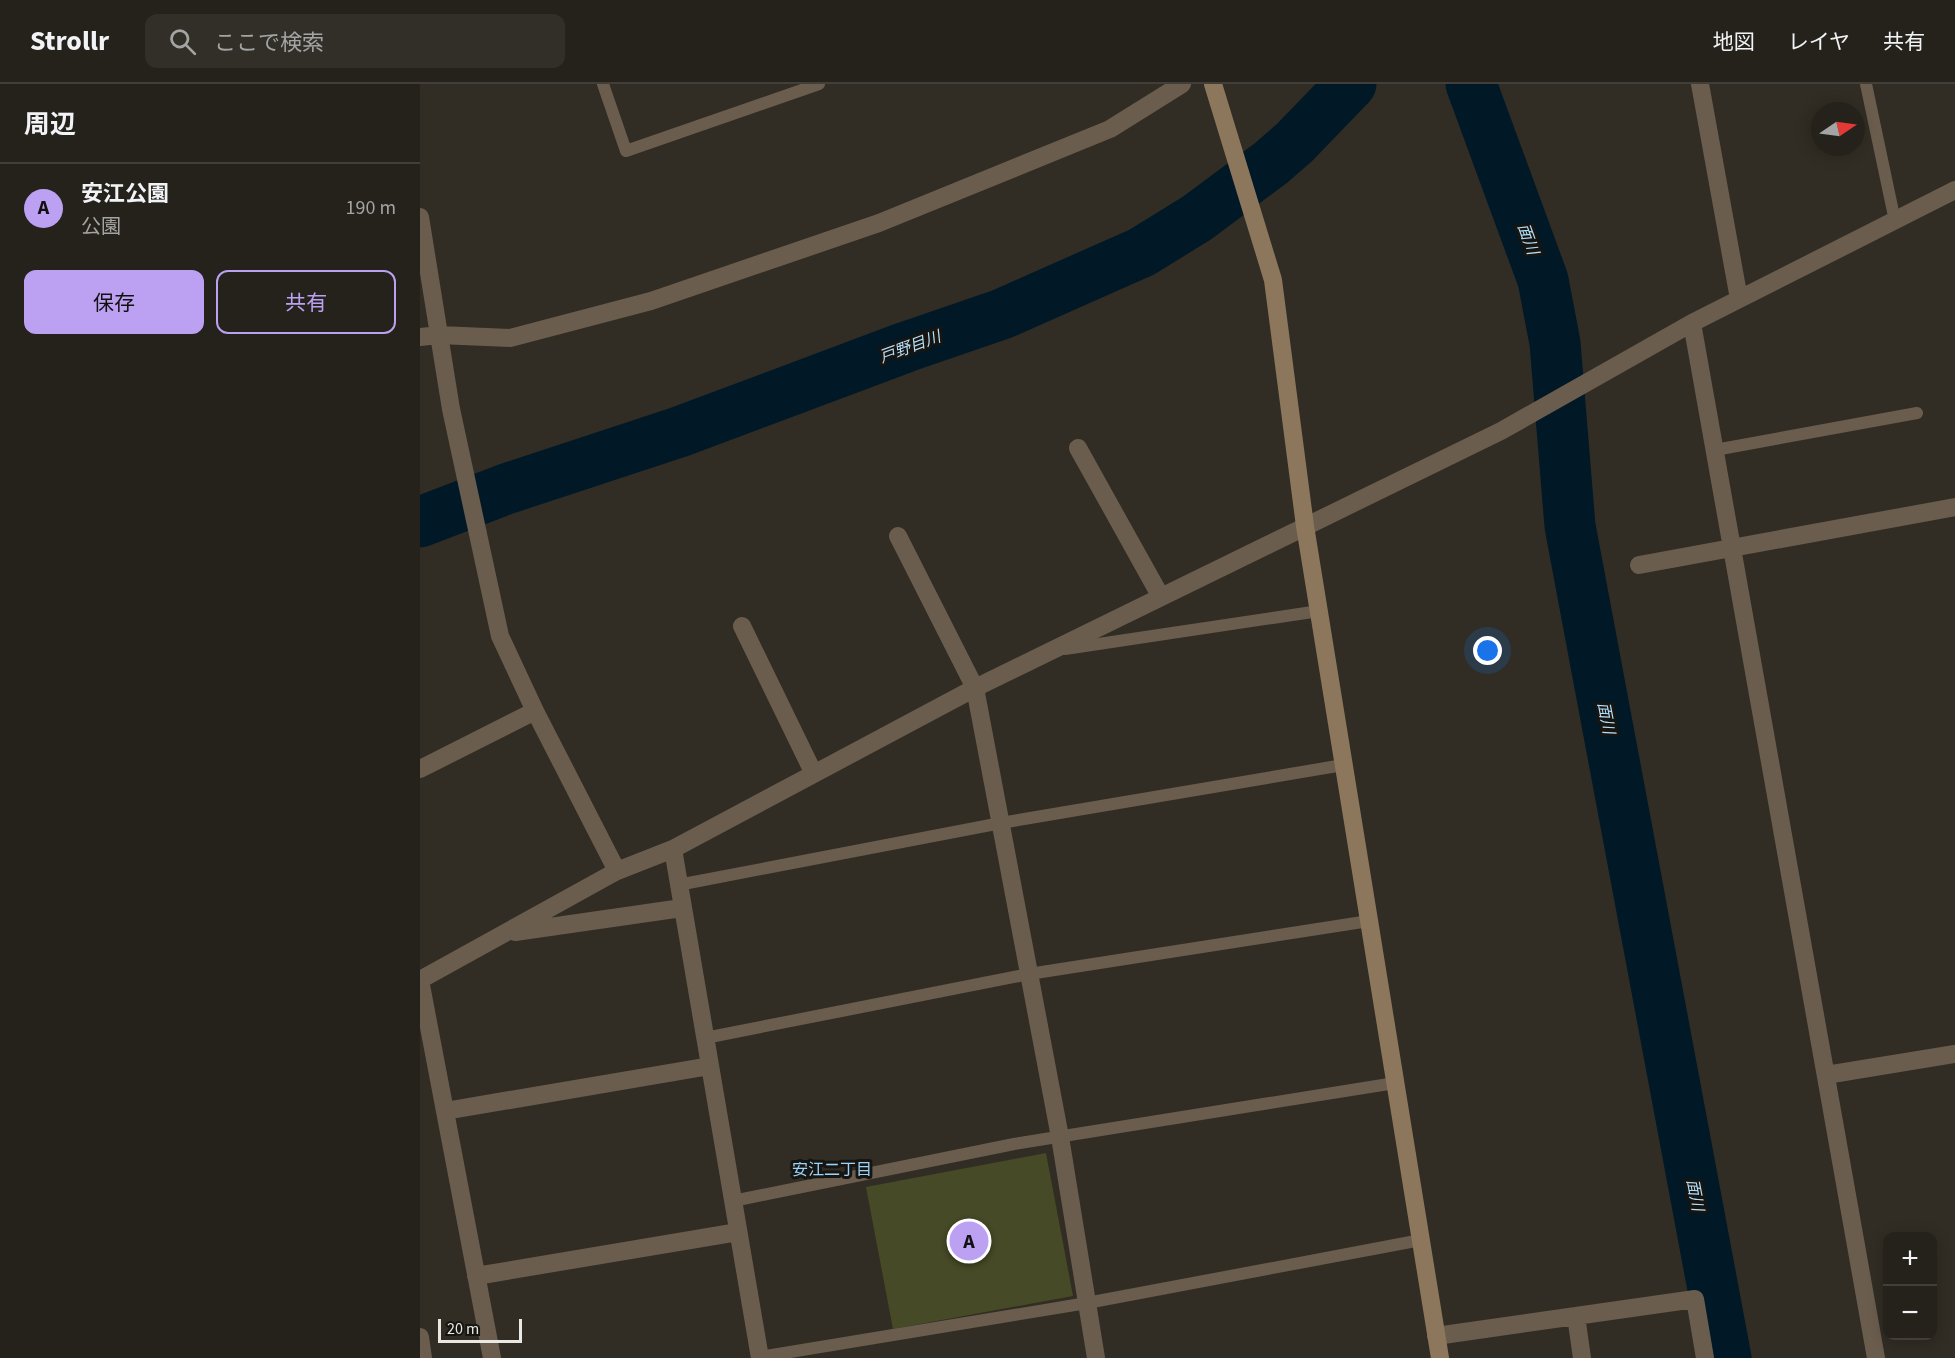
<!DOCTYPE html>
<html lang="ja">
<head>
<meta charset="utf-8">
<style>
  body { margin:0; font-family:"Source Sans 3","Noto Sans JP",sans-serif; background:#312f28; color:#f1f3f6 }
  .controls { position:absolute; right:18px; bottom:18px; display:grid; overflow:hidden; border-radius:12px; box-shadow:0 3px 15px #0003 }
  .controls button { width:54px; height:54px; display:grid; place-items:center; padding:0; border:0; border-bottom:2px solid #423f3a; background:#25221b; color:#f1f3f6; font:30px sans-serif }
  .compass { position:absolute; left:1391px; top:18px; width:54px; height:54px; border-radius:50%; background:#25221b; box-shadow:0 3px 15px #0003; rotate:77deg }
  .scale { position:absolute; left:18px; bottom:15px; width:84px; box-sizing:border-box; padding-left:6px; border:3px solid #eae8e2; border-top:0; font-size:16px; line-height:21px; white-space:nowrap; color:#eae8e2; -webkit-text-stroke:4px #171511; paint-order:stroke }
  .you { position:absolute; left:1068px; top:567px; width:21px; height:21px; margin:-15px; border:4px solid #fff; border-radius:50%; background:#1a73e8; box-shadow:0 0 0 9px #1a73e833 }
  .badge { display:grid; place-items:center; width:39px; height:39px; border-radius:50%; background:#bca0f2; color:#111; font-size:20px; font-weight:700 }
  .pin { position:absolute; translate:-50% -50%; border:3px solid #fff; box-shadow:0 2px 6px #0006 }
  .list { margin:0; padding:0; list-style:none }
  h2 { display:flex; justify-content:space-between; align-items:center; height:78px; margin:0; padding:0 24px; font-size:26px }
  h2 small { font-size:20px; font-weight:400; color:#a3a4a3 }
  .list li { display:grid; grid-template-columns:39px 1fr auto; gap:18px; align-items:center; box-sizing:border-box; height:90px; padding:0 24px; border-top:2px solid #423f3a }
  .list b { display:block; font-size:22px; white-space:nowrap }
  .list p { margin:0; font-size:20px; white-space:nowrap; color:#a3a4a3 }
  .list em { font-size:20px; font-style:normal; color:#a3a4a3 }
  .actions { display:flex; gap:12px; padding:18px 24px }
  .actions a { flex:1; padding:14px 0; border:2px solid #bca0f2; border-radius:12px; text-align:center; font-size:21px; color:#bca0f2 }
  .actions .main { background:#bca0f2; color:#111 }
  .icon { flex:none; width:33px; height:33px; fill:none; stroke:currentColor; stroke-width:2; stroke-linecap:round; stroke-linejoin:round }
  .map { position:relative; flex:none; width:1535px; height:1274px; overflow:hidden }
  header { display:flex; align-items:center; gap:36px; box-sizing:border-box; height:84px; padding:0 30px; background:#25221b; border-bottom:2px solid #423f3a }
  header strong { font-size:28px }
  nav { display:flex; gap:33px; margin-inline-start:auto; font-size:21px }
  .search { width:420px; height:54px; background:#312f28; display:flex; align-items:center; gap:15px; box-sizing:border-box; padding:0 21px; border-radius:12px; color:#a3a4a3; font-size:22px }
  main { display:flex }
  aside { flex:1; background:#25221b }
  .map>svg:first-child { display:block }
</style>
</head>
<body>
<header>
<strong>Strollr</strong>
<div class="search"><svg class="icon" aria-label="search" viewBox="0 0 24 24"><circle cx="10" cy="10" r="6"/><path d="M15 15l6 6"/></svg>ここで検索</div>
<nav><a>地図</a><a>レイヤ</a><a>共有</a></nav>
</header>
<main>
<aside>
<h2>周辺<small></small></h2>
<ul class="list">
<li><span class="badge">A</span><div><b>安江公園</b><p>公園</p></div><em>190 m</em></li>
</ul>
<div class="actions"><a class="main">保存</a><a>共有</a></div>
</aside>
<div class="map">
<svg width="1535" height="1274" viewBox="0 0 1535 1274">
  <rect width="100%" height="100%" fill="#312d24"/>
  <path fill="#474a27" d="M626 1069 653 1212 473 1245 446 1103Z"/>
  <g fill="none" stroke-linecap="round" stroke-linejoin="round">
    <path stroke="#011926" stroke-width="51" d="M1051 0 1123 196 1135 259 1150 442 1306 1274
      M0 438 86 405 259 348 486 263 582 230 722 168 777 134 851 79 875 58 931 0"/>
    <path stroke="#6a5d4d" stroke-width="12" d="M183 0 206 67 399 0
      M1446 0 1475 137
      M1295 366 1497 329
      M645 565 899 527
      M258 801 581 739 923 681
      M285 954 609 890 949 837
      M313 1117 594 1060 975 999
      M340 1273 667 1219 1001 1156"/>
    <path stroke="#6a5d4d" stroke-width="18" d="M1280 0 1319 215
      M0 133 31 325 80 552 115 627 197 787
      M1272 239 1456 1274
      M0 253 19 251 90 254 231 217 459 139 690 45 762 0
      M658 364 741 513
      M478 452 555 604 640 1053 676 1274
      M1219 481 1535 423
      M322 542 394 690
      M0 685 115 627
      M253 765 340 1274
      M95 848 262 824
      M0 896 197 787 253 765 555 604 1081 347 1272 239 1535 106
      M0 896 72 1274
      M1406 991 1535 970
      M25 1027 290 982
      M56 1192 318 1148
      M1156 1232 1162 1274
      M1016 1252 1275 1215 1285 1274
      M0 1253 3 1274"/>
    <path stroke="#8c775d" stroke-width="18" d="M793 0 853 196 885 442 1020 1274"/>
  </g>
  <g text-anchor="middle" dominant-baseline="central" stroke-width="6" stroke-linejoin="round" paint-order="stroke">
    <g font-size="16" font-style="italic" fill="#b3dff9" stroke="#171511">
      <text transform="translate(1108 155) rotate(70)">面川</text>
      <text transform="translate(490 263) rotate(-20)">戸野目川</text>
      <text transform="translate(1186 634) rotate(79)">面川</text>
      <text transform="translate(1275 1111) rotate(79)">面川</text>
    </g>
    <g font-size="16" fill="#9bd4fb" stroke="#171511">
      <text x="412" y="1086">安江二丁目</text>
    </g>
  </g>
</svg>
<div class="controls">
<button>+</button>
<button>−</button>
</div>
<svg class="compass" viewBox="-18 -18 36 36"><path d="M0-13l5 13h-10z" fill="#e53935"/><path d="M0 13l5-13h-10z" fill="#a3a4a3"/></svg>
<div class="scale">20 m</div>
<div class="you"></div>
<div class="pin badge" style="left:549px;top:1157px">A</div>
</div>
</main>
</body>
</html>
